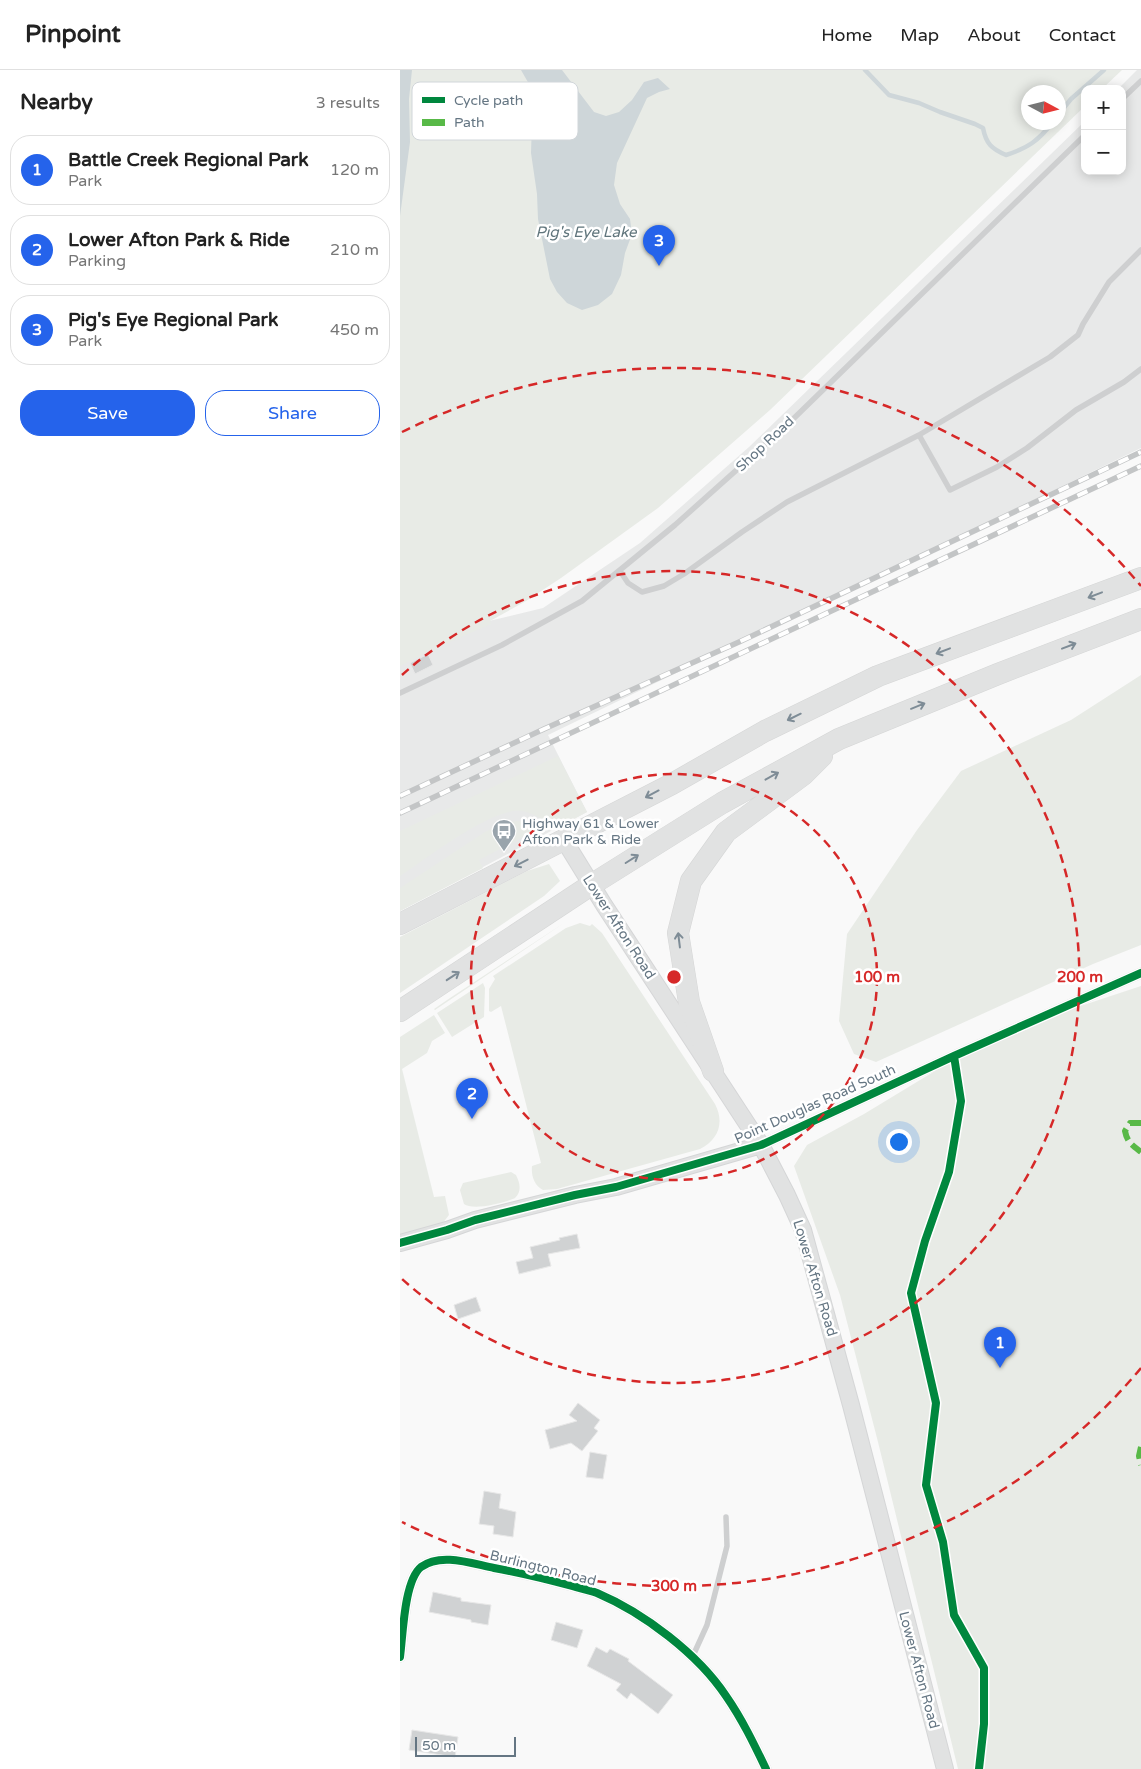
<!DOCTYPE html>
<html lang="en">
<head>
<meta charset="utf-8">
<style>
  body { margin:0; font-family:"Varela Round",sans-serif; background:#f2f2f2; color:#222 }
  .controls { position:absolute; right:15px; top:15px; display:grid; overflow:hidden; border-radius:10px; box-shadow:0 2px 12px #0003 }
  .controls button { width:45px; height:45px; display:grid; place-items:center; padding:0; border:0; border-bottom:1px solid #e0e0e0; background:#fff; color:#222; font:25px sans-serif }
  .compass { position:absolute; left:621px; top:15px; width:45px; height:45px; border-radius:50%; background:#fff; box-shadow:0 2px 12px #0003; rotate:97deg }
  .scale { position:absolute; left:15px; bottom:12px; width:101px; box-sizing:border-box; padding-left:5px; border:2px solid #657683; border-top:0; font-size:14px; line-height:18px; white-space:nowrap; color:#657683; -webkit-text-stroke:4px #fff; paint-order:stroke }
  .you { position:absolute; left:498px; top:1071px; width:18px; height:18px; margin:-12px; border:4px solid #fff; border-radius:50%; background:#1a73e8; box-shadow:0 0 0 8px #1a73e833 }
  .badge { display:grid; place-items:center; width:32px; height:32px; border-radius:50%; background:#2563eb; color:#fff; font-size:16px; font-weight:700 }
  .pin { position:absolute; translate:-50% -41px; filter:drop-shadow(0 1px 2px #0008) }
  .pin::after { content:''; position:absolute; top:26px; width:18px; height:15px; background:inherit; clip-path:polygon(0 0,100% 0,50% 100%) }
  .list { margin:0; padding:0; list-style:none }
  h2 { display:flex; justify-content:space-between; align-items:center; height:65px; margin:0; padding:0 20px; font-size:21px }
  h2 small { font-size:16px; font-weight:400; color:#767676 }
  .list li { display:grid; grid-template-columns:32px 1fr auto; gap:15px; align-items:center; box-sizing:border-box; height:70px; margin:0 10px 10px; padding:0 10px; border:1px solid #e0e0e0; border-radius:20px }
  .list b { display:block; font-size:19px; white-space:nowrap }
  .list p { margin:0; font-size:16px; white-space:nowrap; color:#767676 }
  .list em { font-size:16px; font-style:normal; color:#767676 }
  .actions { display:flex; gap:10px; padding:15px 20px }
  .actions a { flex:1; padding:11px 0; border:1px solid #2563eb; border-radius:20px; text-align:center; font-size:18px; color:#2563eb }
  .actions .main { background:#2563eb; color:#fff }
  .map { position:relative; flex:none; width:741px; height:1699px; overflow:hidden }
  header { display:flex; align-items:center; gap:30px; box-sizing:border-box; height:70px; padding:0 25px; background:#fff; border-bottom:1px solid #e0e0e0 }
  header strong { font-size:24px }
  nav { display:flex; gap:28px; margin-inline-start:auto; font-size:18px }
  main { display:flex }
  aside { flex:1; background:#fff }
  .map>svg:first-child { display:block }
</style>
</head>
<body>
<header>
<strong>Pinpoint</strong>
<nav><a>Home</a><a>Map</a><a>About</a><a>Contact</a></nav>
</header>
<main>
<aside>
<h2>Nearby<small>3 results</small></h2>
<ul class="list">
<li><span class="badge">1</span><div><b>Battle Creek Regional Park</b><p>Park</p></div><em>120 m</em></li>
<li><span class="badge">2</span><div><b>Lower Afton Park &amp; Ride</b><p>Parking</p></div><em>210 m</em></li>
<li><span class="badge">3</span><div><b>Pig's Eye Regional Park</b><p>Park</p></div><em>450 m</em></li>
</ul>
<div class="actions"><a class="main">Save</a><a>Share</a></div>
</aside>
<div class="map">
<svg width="741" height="1699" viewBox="0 0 741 1699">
  <rect width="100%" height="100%" fill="#f9f9f9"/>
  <path fill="#e8e9e9" d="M737 0H741V378L148 665 187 742 0 841V595L89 551 143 538 240 473 349 377 685 51V101H722V19H718Z"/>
  <path fill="#e8ebe6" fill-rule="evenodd" d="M0 0H722L702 19H685V36L370 340 258 438 161 508 126 531 90 551 91 554 41 576 0 596ZM628 22H658V52H628Z
    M741 605V875L693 894 476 992 454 984 439 951 447 864 517 760 561 701 671 650Z
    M158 686 187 742 161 756C147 753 135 743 121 741 92 737 26 789 0 806V761Z
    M117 751C128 752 138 755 141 767L138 768 134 761 81 789 79 790 83 798 0 841V818L85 762 102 754Z
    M149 794 160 811 144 826 0 923V867L127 801Z
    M164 853 35 940 34 939 50 928Z
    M180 853 190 856 192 854 202 863 315 1034C325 1053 318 1070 300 1079L157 1119 143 1120C134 1116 131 1105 132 1096L141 1093 101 936 91 942 89 941V919L95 909 93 906 166 858Z
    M83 913 85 918 84 947 52 967 37 943Z
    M741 916V1699H558L478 1372 440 1225 394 1096 407 1075 464 1044 596 964Z
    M34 945 45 963 32 971 27 983 2 999 34 1127 45 1126 49 1145 42 1154 0 1165V967Z
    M111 1102 116 1105C120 1113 122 1121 115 1128 104 1133 73 1141 64 1134L60 1120 63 1113Z"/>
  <path fill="#ced6d9" d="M0 0H12L9 29 10 72 0 146Z
    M121 0H162L194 42 206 46 219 42 232 30 244 12 258 8 270 19 259 22 247 28 217 93 214 115 220 134 230 149 232 164 225 183 221 205 212 224 198 235 182 240 167 233 157 222 150 209 138 149 137 124 131 83 133 21Z"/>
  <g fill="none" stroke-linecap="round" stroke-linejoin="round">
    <path stroke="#ced6d9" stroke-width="4.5" d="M465 0 489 25 519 33 540 42 575 54 583 58C586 74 592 79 606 85 628 78 638 71 653 52
      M658 45 671 29 704 0"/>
  </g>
  <path fill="#d0d2d3" stroke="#e8e8e8" d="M28 584 33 595 15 604 10 593Z
    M177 1164 180 1178 148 1184 151 1196 119 1204 116 1192 133 1188 130 1177 160 1170 159 1168Z
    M76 1227 81 1241 58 1249 54 1235Z
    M178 1333 200 1350 194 1358 198 1361 182 1381 171 1373 150 1379 145 1360 177 1351 169 1345Z
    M190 1382 207 1385 203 1409 186 1407Z
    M84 1421 101 1424 99 1438 116 1442 113 1467 93 1464 94 1456 79 1454Z
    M33 1522 61 1528V1531L91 1535 88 1555 71 1552V1550L29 1542Z
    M156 1552 183 1560 177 1578 151 1570Z
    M196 1577 207 1583 210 1579 229 1589 228 1591 273 1625 258 1644 231 1623 227 1629 216 1620 221 1614 187 1596Z
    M12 1660 58 1667 55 1687 9 1680Z"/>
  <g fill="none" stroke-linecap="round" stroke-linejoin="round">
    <g stroke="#d5d6d7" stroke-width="18">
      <path id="secondary" d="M164 770 204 835 361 1075 387 1125 403 1160 451 1335 545 1699
        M0 1173 47 1160 75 1150 175 1125 216 1117 361 1075"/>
    </g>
    <g stroke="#d5d6d6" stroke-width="22">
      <path id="highway" d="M0 854 272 714 365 661 478 606 741 508
        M0 941 191 815 322 733 439 669 598 604 741 549
        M313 1001 289 932 278 863 291 811 326 762 403 705 422 686"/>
    </g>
    <path stroke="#cecfd0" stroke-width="5.5" d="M722 29 741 11
      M519 365 550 420 597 397 627 378 676 340 724 312 741 299
      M220 501 228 513 242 522 264 516 284 504 342 462 387 432 519 365 650 287 678 265 683 254 709 212 741 180
      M0 623 102 575 182 531 275 455 388 354 685 65
      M292 1588 307 1555 327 1476 326 1447"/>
    <path stroke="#cecfd0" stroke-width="11" d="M361 1075 554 986 741 903
      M0 1587C3 1565 4 1511 21 1497 41 1482 73 1494 94 1498 121 1503 146 1509 172 1516 180 1518 189 1520 197 1523 244 1543 298 1584 326 1626 342 1649 354 1674 366 1699"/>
    <use href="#secondary" stroke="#e1e2e2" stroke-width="16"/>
    <use href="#highway" stroke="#e1e2e2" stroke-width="21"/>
    <g stroke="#c3c5c6" stroke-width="5.5">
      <path id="rail" d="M0 726 144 659 339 572 741 382
        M0 743 741 396"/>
    </g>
    <use href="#rail" stroke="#fff" stroke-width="4" stroke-dasharray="11" stroke-linecap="butt"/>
    <path stroke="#58b947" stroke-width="6" stroke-dasharray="12 6" stroke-linecap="butt" d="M741 1053H730L725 1061C727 1072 732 1075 741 1082
      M741 1377 739 1386 741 1395"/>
    <g stroke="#fff" stroke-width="11">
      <path id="cycleway" d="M554 986 561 1031 549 1102 525 1171 511 1223 536 1333 526 1415 543 1472 554 1545 584 1598V1654L579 1699
        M0 1173 47 1160 75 1150 175 1125 216 1117 361 1075 554 986 741 903
        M0 1587C3 1565 4 1511 21 1497 41 1482 73 1494 94 1498 121 1503 146 1509 172 1516 180 1518 189 1520 197 1523 244 1543 298 1584 326 1626 342 1649 354 1674 366 1699"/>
    </g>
    <use href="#cycleway" stroke="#00873e" stroke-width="8"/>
  </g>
  <defs><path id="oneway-shaft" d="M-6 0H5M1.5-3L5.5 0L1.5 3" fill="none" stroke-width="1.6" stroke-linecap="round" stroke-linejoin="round" transform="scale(1.25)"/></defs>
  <g stroke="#7e8c96">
    <use href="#oneway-shaft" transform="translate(695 525) rotate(159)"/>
    <use href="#oneway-shaft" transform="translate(669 576) rotate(-21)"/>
    <use href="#oneway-shaft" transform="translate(543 581) rotate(159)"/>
    <use href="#oneway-shaft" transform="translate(518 636) rotate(-22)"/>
    <use href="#oneway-shaft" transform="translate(394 647) rotate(154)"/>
    <use href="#oneway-shaft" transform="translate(372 706) rotate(-29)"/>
    <use href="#oneway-shaft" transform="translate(252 724) rotate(152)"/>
    <use href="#oneway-shaft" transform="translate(232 789) rotate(-32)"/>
    <use href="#oneway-shaft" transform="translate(121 793) rotate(153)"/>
    <use href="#oneway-shaft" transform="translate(279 870) rotate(-97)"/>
    <use href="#oneway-shaft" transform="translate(53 906) rotate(-33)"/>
  </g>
  <g fill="none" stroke="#d62828" stroke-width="2.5" stroke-dasharray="9 6">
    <circle cx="274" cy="907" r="203"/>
    <path d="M2 605A406 406 0 1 1 2 1209"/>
    <path d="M741 1298A609 609 0 0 1 2 1452M2 362A609 609 0 0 1 741 516"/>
  </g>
  <defs>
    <g id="bus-pin" transform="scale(1.25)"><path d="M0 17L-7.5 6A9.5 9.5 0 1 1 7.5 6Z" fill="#99a4ac" stroke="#fff"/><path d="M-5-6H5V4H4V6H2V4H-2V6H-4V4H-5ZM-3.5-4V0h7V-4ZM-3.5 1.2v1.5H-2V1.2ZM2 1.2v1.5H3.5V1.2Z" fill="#fff"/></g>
  </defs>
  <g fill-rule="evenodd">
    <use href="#bus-pin" x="104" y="761"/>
  </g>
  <g text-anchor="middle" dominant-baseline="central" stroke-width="5" stroke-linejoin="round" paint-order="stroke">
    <g font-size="14" fill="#657683" stroke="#fff">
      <text transform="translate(365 374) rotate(-43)">Shop Road</text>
      <text transform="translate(219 857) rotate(57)">Lower Afton Road</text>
      <text transform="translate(415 1034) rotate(-24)">Point Douglas Road South</text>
      <text transform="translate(415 1208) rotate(73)">Lower Afton Road</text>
      <text transform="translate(143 1498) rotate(14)">Burlington Road</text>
      <text transform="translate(519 1600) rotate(75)">Lower Afton Road</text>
    </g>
    <g font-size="14" fill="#657683" stroke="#fff" text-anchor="start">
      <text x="122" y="753">Highway 61 &amp; Lower<tspan x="122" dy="16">Afton Park &amp; Ride</tspan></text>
    </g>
    <g font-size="15" font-style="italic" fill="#60757c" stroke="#fff">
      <text x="186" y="162">Pig's Eye Lake</text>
    </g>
  </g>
  <rect x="12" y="12" width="166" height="58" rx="8" fill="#fff" stroke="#d1d6da" stroke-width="1"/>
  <rect x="22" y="27" width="23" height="6" fill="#00873e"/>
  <rect x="22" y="49" width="23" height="7" fill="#58b947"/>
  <g font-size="14" fill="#657683">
    <text x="54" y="35">Cycle path</text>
    <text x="54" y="57">Path</text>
  </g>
  <circle cx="274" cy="907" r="8" fill="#d62828" stroke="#fff" stroke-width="2.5"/>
  <g font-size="15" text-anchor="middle" font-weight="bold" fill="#d62828" stroke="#fff" stroke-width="5" stroke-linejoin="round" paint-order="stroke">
    <text x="477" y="912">100 m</text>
    <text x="680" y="912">200 m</text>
    <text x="274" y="1521">300 m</text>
  </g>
</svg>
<div class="controls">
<button>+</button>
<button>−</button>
</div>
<svg class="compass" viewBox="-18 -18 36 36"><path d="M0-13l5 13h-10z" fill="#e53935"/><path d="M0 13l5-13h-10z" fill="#767676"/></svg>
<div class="scale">50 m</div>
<div class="you"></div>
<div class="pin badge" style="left:600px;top:1298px">1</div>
<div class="pin badge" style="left:72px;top:1049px">2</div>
<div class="pin badge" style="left:259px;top:196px">3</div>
</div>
</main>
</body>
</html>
